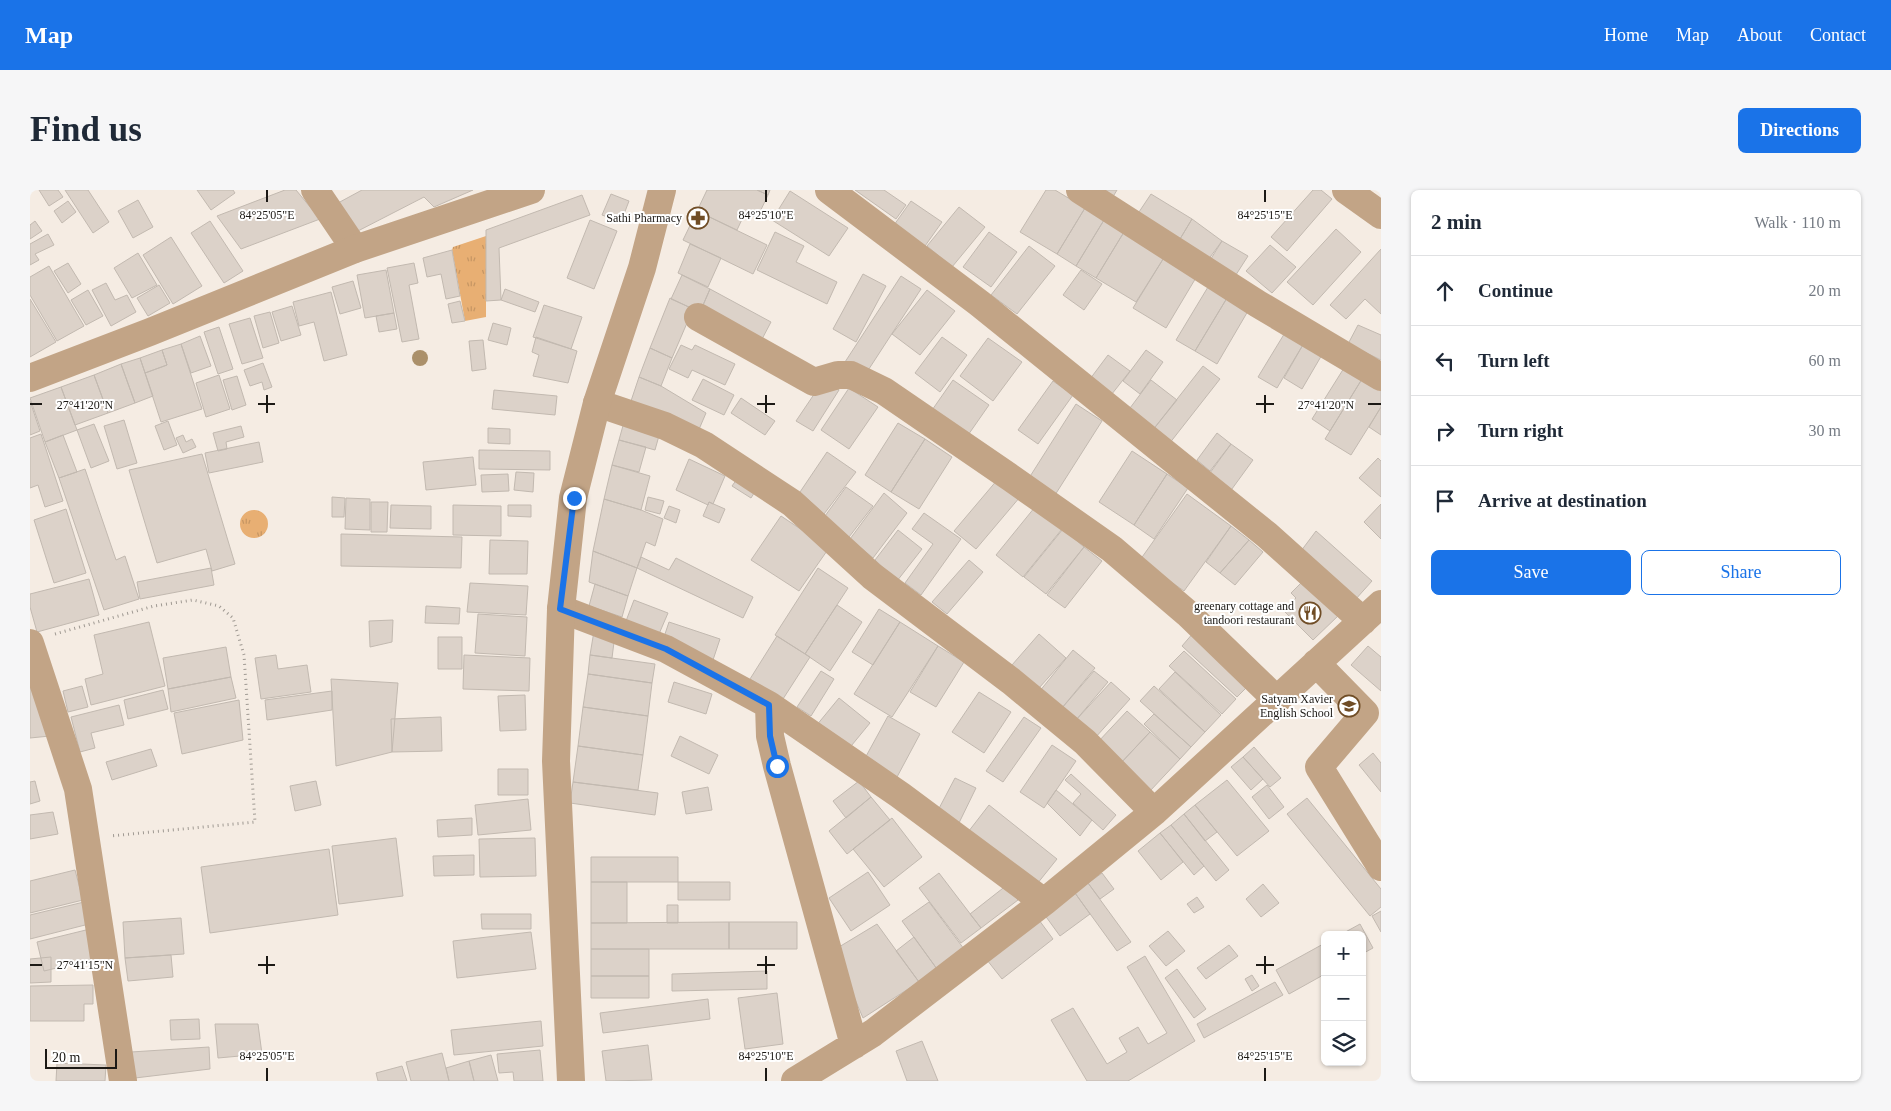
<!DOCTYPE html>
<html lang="en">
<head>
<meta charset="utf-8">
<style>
  body { margin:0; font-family:"Times New Roman",serif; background:#f6f6f7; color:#1f2937 }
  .controls { position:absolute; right:15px; bottom:15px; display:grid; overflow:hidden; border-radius:8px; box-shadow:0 1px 4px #0004 }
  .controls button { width:45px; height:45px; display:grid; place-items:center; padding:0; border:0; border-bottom:1px solid #e0e1e3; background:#fff; color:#1f2937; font:25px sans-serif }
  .scale { position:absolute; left:15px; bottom:12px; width:72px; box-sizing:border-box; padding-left:5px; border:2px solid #1c1915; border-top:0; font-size:14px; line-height:18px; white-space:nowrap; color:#1c1915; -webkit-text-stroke:4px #fff; paint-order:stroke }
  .stop { position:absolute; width:15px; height:15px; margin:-11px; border:4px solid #1a73e8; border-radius:50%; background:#fff }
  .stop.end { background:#1a73e8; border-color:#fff; box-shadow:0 1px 5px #0008 }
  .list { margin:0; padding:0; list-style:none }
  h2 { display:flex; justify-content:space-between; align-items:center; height:65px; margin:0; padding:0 20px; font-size:21px }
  h2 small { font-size:16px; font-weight:400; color:#747a83 }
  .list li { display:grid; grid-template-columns:32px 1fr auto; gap:15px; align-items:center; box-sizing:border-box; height:70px; padding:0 20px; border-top:1px solid #e0e1e3 }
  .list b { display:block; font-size:19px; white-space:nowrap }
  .list em { font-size:16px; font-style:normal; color:#747a83 }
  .actions { display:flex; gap:10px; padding:15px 20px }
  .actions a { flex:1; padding:11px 0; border:1px solid #1a73e8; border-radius:8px; text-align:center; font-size:18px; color:#1a73e8 }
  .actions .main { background:#1a73e8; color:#fff }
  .icon { flex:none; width:28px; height:28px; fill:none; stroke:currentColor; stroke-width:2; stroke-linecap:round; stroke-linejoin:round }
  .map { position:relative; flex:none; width:1351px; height:891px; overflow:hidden; border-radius:8px }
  header { display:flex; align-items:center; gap:30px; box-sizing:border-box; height:70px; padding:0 25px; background:#1a73e8; color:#fff }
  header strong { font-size:24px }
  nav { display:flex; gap:28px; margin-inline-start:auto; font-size:18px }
  .intro { display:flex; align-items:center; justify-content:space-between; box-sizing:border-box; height:120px; padding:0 30px }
  h1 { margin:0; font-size:35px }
  .button { padding:12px 22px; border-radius:8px; background:#1a73e8; color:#fff; font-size:18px; font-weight:700 }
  main { display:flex; gap:30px; padding:0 30px }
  aside { flex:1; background:#fff; border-radius:8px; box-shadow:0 1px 4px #0004 }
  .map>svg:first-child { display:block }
</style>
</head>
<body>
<header>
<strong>Map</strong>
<nav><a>Home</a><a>Map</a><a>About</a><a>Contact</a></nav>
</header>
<div class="intro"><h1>Find us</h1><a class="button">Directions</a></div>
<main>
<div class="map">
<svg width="1351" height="891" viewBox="0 0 1351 891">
  <defs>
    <pattern id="grass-tufts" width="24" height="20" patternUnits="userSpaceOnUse" patternTransform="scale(1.25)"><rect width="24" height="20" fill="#e8af73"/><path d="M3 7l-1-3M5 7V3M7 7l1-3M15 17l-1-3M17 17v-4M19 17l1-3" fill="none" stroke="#c69663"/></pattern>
  </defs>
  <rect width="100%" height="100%" fill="#f5ece3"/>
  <path fill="url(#grass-tufts)" d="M456 46V127L435 131 422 60 423 57Z
    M210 334a14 14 0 1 1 28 0a14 14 0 1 1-28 0Z"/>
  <path fill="#dcd2c9" stroke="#c2b9b0" d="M9 0H28L33 7 19 16Z
    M35 0H58L79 32 63 43Z
    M167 0H203L205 3 181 20Z
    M255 0H266L290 29 211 59 187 26Z
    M332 0H443L404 17 394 7 324 43 308 13Z
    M677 0H727L738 5 727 28 715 23 707 40 667 21Z
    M727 0H740L738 5Z
    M825 0H854L876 15 866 29Z
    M1016 0H1025L1055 18 1027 64 990 42Z
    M1065 0H1087L1081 10Z
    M1283 0H1291L1302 9 1257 61 1241 47Z
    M760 1 818 38 799 66 742 30Z
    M581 4 599 11 591 32 572 25Z
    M1121 4 1162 29 1147 54 1105 28Z
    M552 5 560 25 469 58 471 110 456 111V40Z
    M108 10 123 37 103 48 88 21Z
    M38 11 46 22 32 33 24 21Z
    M881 11 912 32 895 56 864 35Z
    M929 17 955 37 922 77 897 56Z
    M1055 18 1074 30 1046 76 1027 64Z
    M667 21 737 55 723 84 653 50Z
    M1162 29 1192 51 1175 74 1147 54Z
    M560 30 587 41 564 99 537 88Z
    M1074 30 1094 42 1066 88 1046 76Z
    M5 31 12 41 0 49V35Z
    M180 31 213 81 194 93 161 43Z
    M1306 39 1331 62 1283 115 1257 92Z
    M745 42 774 56 766 72 807 92 797 114 727 80Z
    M959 42 987 62 961 97 933 77Z
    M1094 42 1135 66 1106 112 1066 88Z
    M18 44 24 55 5 64 9 70 0 75V54Z
    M141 47 172 96 143 114 113 65Z
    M1192 51 1218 66 1202 91 1177 75Z
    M660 54 691 68 678 97 648 83Z
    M1240 55 1266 77 1242 103 1216 81Z
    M999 56 1025 76 987 124 961 105Z
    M1351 59V124L1335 109 1316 129 1300 115Z
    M422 60 430 106 416 109 411 84 397 87 393 68Z
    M108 63 127 95 102 108 84 78Z
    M1135 66 1167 86 1136 138 1103 118Z
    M38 73 51 94 38 103 24 81Z
    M384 73 388 93 379 95 389 149 372 152 357 78Z
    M19 76 54 136 27 151 0 105V87Z
    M356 80 364 123 335 128 327 85Z
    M1051 80 1072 94 1054 120 1033 105Z
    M833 84 856 96 826 152 803 139Z
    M652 85 680 99 670 122 641 109Z
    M871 86 891 99 835 185 815 172Z
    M323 91 331 118 310 124 302 97Z
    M76 93 85 110 97 105 106 122 81 136 62 100Z
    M129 95 140 113 118 126 107 108Z
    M1178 97 1197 108 1165 161 1146 150Z
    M475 99 509 112 505 122 471 110Z
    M680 99 741 132 731 151 671 120Z
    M58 100 73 126 56 135 41 110Z
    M897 100 925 121 890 165 862 144Z
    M301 102 317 165 294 171 284 132 269 136 263 112Z
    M640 108 663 119 642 168 620 158Z
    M1197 108 1218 121 1187 174 1165 161Z
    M0 109 26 152 0 167Z
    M430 111 435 131 422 133 418 114Z
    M514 115 552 127 541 159 503 147Z
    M262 116 271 145 251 151 242 122Z
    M240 122 249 153 233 158 224 126Z
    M364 123 367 139 349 142 346 126Z
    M220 128 233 168 212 174 199 134Z
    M463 133 481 138 477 155 458 150Z
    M1328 135 1351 145V170L1318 154Z
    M189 137 203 179 188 184 174 142Z
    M1256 141 1274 153 1247 198 1228 187Z
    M170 146 181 176 161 183 151 154Z
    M506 147 547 161 538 193 503 186 509 165 502 162Z
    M912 147 937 165 910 202 885 183Z
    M958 148 992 172 963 211 930 186Z
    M453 150 456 179 442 181 439 151Z
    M1274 153 1293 163 1272 199 1254 188Z
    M151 154 172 219 131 232 115 183 137 175 132 160Z
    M651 155 662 160 665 155 705 174 695 195 662 180 658 188 639 179Z
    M620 158 642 168 631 196 609 187Z
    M132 160 137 175 115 183 110 168Z
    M1116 160 1133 172 1110 204 1093 191Z
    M1078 165 1100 181 1078 209 1057 193Z
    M110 168 123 206 105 213 91 174Z
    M233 173 242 197 234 200 232 192 220 196 214 180Z
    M91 174 105 213 78 223 64 185Z
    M1173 176 1190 189 1139 254 1122 241Z
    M1314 178 1332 189 1300 241 1282 229Z
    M64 185 78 223 45 235 31 197Z
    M189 185 200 219 176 227 166 193Z
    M207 186 216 215 202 220 193 190Z
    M609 187 631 196 676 223 667 244 599 217Z
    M673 189 704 205 694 225 662 210Z
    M1332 189 1351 201V217L1321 265 1295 249Z
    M923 190 959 215 936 248 900 223Z
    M1121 190 1147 210 1122 241 1097 222Z
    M793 191 809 200 783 241 766 231Z
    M1023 191 1043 205 1008 254 988 240Z
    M31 197 47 240 15 252 0 208Z
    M819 198 848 217 819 259 791 240Z
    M464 200 527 206 525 225 462 219Z
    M711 208 745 231 735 245 701 223Z
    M0 211 10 241 0 245Z
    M1046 214 1072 231 1025 305 999 288Z
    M1351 217V245L1339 237Z
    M94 230 107 273 87 279 74 236Z
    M138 231 147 255 134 260 125 236Z
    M594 232 630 242 625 260 589 250Z
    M868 233 895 249 861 302 835 285Z
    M64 234 79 271 61 278 47 240Z
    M211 236 214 247 196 252 197 259 188 261 183 243Z
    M458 238 480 239V254L458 253Z
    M1187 243 1201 254 1180 281 1167 270Z
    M11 244 33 311 15 317 8 295 0 298V248Z
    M33 245 47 282 29 288 15 252Z
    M153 245 156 252 162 249 166 257 153 263 146 248Z
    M895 249 922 267 889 319 861 302Z
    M589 250 616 257 609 282 582 275Z
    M229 252 233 272 179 283 175 263Z
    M1201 254 1223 270 1199 303 1177 287Z
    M449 260 520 261V280L449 279Z
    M1102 261 1137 284 1104 335 1069 312Z
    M797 262 826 282 794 324 770 302Z
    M172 264 205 374 182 381 176 359 127 373 99 280Z
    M443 267 446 295 396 300 393 272Z
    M1348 268 1351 271V307L1329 288Z
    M659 269 695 286 683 314 679 312 678 315 646 300Z
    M582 275 620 286 611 320 574 309Z
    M55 279 86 370 95 366 109 409 74 420 29 288Z
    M486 282 504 283 503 302 484 300Z
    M478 284 479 301 452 302 451 285Z
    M1137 284 1158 298 1124 349 1104 335Z
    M707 289 726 300 721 308 702 296Z
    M968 289 990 307 946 359 924 341Z
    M816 297 843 316 819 347 795 326Z
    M854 303 877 323 843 368 820 349Z
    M1157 304 1201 336 1154 401 1110 370Z
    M302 307 315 308 314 327H302Z
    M618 307 634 311 630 324 615 320Z
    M316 308 340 309V340L315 339Z
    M574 309 611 320 633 329 625 356 616 352 607 378 563 361Z
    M341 312H358L357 342H341Z
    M679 312 695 319 689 333 673 326Z
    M1351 314V349L1334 332Z
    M361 315 401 316V339L360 338Z
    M423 315 471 316V346L423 345Z
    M478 315H501V327L478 326Z
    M639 316 650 320 646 333 634 328Z
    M1005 317 1032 339 993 387 966 365Z
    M36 319 56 383 24 393 4 330Z
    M894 323 931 349 891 405 875 393 903 354 882 339Z
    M751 326 799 358 769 401 721 370Z
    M1201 336 1219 350 1190 383 1176 372Z
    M1033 339 1054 357 1016 404 994 387Z
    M868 340 892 359 867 391 845 370Z
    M1286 341 1342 391 1325 410 1271 361Z
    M311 344 432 347 431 378 311 376Z
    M460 350 498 351 497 384H459Z
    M1219 350 1233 362 1205 395 1190 383Z
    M1054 357 1072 371 1035 418 1017 405Z
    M563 361 607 378 598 406 559 392Z
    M611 367 639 380 646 368 723 407 713 428 607 378Z
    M939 370 953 382 917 424 902 412Z
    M181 378 184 395 110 409 107 392Z
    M788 378 818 398 775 464 745 445Z
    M59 389 69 425 7 442 0 417V404Z
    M1274 390 1309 425 1283 450 1253 420 1266 408 1261 403Z
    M440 393 498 396 496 425 437 422Z
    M565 394 598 406 592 427 559 416Z
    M604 410 638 423 629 444 596 431Z
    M807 415 832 432 800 481 775 464Z
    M396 416 430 418 429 434 395 433Z
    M849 419 870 432 843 475 822 462Z
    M448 424 497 427 495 466 445 463Z
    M363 430 362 452 340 457 339 431Z
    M119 432 135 496 61 515 55 489 73 484 64 445Z
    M639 432 690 449 683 470 632 453Z
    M870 432 908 456 862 527 824 504Z
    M564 441 585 444 582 468 560 465Z
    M1164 442 1220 494 1207 507 1152 456Z
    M1009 444 1036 468 1009 498 982 475Z
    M747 446 780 467 753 509 720 489Z
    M408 447H432V479H408Z
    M908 456 934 472 906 517 880 502Z
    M1338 456 1351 467V501L1321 475Z
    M196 457 201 487 138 499 133 468Z
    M1043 460 1065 478 1031 519 1009 502Z
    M1154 461 1206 509 1192 524 1139 476Z
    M246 465 248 479 277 475 281 502 231 509 225 468Z
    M434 465 500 468 499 501 433 499Z
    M560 465 625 474 622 493 558 484Z
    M791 481 804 489 781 526 767 517Z
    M1064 481 1078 492 1046 530 1032 518Z
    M1145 482 1191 525 1175 542 1129 499Z
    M558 484 622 493 618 526 553 517Z
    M201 487 206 508 141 522 138 499Z
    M301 489 368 493 362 562 306 576Z
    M644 492 682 504 676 524 638 512Z
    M1081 492 1100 509 1065 548 1046 530Z
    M0 495 20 546 0 548Z
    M52 496 58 517 38 522 33 501Z
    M1124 496 1175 542 1161 557 1110 511Z
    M133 500 138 519 98 529 94 510Z
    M302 501V520L237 530 235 510Z
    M949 502 981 522 954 563 922 542Z
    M495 505 496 540 470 541 468 506Z
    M809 508 840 533 817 561 786 536Z
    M209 510 213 550 152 564 144 523Z
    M89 515 94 535 61 543 65 558 50 562 41 527Z
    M553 517 618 526 613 565 548 556Z
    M1097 521 1120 542 1090 574 1067 553Z
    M1124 524 1161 557 1150 569 1114 534Z
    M858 526 890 544 867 587 834 570Z
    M411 527 412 561 362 562 361 529Z
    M994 527 1011 538 973 592 956 581Z
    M1120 542 1150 569 1120 601 1090 574Z
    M650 546 688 565 679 584 641 566Z
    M1022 555 1046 571 1014 618 990 602Z
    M548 556 613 565 608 600 543 592Z
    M1224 557 1251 588 1240 597 1213 567Z
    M121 559 127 576 82 590 76 572Z
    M1343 563 1351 573V602L1329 575Z
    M1213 567 1233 589 1221 600 1201 577Z
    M468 579H498V605H468Z
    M1041 584 1086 625 1073 640 1043 613 1051 604 1035 590Z
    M925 588 946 598 927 637 905 626Z
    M1197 590 1239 641 1207 666 1165 615Z
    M5 591 10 611 0 614V592Z
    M286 591 291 615 265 621 260 596Z
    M829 591 841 607 816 628 803 611Z
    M543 592 628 603 625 625 540 613Z
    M1237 595 1254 617 1239 629 1222 607Z
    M678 597 682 620 656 624 652 602Z
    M1026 600 1062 630 1050 646 1017 613Z
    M841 607 860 630 817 664 799 641Z
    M1277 608 1351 699V717L1340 726 1257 624Z
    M498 609 501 640 448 645 445 615Z
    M959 615 1027 669 1003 699 935 646Z
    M1165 615 1187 642 1175 651 1154 624Z
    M23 622 28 644 0 649V625Z
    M1154 624 1199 680 1186 691 1141 635Z
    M442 628V645L408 647 407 630Z
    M862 628 892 667 854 697 823 659Z
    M1141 635 1174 676 1164 685 1130 643Z
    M1130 643 1153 672 1131 690 1108 661Z
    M366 648 373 706 309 714 302 656Z
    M505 648 506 686 450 687 449 649Z
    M299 659 308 725 180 743 171 677Z
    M444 665V685L404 686 403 666Z
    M561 667H648V692H561Z
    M45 680 53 710 0 723V691Z
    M838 682 860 715 821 741 799 708Z
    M909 683 951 738 931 753 889 698Z
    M1072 683 1084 699 1070 709 1058 693Z
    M561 692H597V733H561Z
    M648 692H700V710H648Z
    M1058 693 1101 752 1087 761 1045 703Z
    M1233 694 1249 713 1231 727 1216 709Z
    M977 695 988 710 951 738 940 724Z
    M1045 703 1060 724 1030 746 1014 724Z
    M1167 707 1174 717 1164 723 1157 714Z
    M54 712 59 734 0 749V725Z
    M899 712 934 759 907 779 872 731Z
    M637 715H648V733H637Z
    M1351 721V742L1342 726Z
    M451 724H501V739H452Z
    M151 728 154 764 95 768 93 732Z
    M1009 730 1023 749 972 789 957 770Z
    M699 732H767V759H699Z
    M699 732V759H561V733Z
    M847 734 889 792 833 828 804 760Z
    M1330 734 1343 758 1332 764V745H1310Z
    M60 739 68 768 14 781 7 752Z
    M1138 741 1155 761 1136 776 1119 756Z
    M501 742 506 779 427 788 423 751Z
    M884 747 907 779 889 792 866 761Z
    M1295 753V784L1259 804 1246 780Z
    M1199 755 1208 766 1176 789 1167 778Z
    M561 759H619V786H561Z
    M141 765 143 787 98 791 95 768Z
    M1115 766 1165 851 1098 891H1057L1021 830 1043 818 1077 874 1097 862 1089 848 1108 837 1118 854 1137 843 1097 777Z
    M21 767V792L0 793V769Z
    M1147 779 1176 819 1164 828 1135 788Z
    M737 781V799L642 801V784Z
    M1222 785 1229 796 1222 801 1215 789Z
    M561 786H619V808H561Z
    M1245 792 1253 805 1174 848 1167 834Z
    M63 795V814H54V831H0V796Z
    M747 803 753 854 715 859 708 808Z
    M678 809 680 829 573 843 570 823Z
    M169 829 170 849 141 850 140 830Z
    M511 831 513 856 424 865 421 840Z
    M185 834H228L232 864 188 868Z
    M892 851 908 891H877L866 861Z
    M618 855 622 890 576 891 572 861Z
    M179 857 180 879 105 888 101 862Z
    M510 860 513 891H484L483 882 469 883 467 864Z
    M412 863 419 891H381L376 872Z
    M461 865 468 891H444L439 871Z
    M439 871 444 891H419L416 878Z
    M27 873 76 875 75 891H26Z
    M372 876 377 891H348L346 883Z"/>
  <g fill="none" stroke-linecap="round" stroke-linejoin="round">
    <path stroke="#9f9992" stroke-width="3" stroke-dasharray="1 4" stroke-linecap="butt" d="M25 444 124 416 163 410 189 416 203 428 214 465 225 632 80 646"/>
    <path stroke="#c2a486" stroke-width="28" d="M285 0 325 59
      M799 0 949 113 1140 267 1237 345 1333 431
      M1050 0 1228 114 1351 187
      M1316 0 1351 25
      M668 127 784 192 808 185H821L854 201 981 288 1082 359 1157 423 1247 510
      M567 213 635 236 674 255 762 313 842 386 981 491 1055 552 1124 622
      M531 419 636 459 739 515
      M0 453 48 599 93 891
      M1286 473 1335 523 1289 577 1351 677
      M824 855 747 576 740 546 739 515 870 605 1014 712
      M765 891 843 843 1014 712 1124 622 1351 414"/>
    <path stroke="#c2a486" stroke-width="28" d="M0 188 120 142 325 59 501 0
      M541 891 526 571 531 419 543 308 567 213 612 78 632 0"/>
  </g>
  <circle fill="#ab906a" cx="390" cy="168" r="8"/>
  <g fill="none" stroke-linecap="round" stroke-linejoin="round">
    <path stroke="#1a73e8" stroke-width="6" d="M544 308 530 419 636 459 739 515 740 546 747 576"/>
  </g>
  <path fill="none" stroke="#1c1915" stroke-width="2" d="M237 0V12M736 0V12M1235 0V12M237 205V223M736 205V223M1235 205V223M0 214H12M228 214H245M727 214H745M1226 214H1244M1338 214H1351M237 766V784M736 766V784M1235 766V784M0 775H12M228 775H245M727 775H745M1226 775H1244M237 878V891M736 878V891M1235 878V891"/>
  <defs>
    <g id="pharmacy-ring" transform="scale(1.125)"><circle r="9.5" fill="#fff" stroke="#704d26" stroke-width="1.5"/><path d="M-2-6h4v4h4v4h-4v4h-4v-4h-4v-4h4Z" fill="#704d26"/></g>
    <g id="restaurant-ring" transform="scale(1.125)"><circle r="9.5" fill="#fff" stroke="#704d26" stroke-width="1.5"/><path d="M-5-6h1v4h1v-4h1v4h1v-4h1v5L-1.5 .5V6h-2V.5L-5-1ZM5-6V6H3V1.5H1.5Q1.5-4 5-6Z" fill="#704d26"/></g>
    <g id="school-ring" transform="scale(1.125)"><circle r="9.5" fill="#fff" stroke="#704d26" stroke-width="1.5"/><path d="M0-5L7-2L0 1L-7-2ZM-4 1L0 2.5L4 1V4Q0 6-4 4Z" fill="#704d26"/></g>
  </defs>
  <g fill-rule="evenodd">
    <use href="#pharmacy-ring" x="668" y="28"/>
    <use href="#restaurant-ring" x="1280" y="423"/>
    <use href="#school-ring" x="1319" y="516"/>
  </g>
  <g text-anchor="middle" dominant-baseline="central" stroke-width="4" stroke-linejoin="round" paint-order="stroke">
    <g font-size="12" fill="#1c1915" stroke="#fff" text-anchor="end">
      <text x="652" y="28">Sathi Pharmacy</text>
      <text x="1264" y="416">greenary cottage and<tspan x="1264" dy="14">tandoori restaurant</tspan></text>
      <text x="1303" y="509">Satyam Xavier<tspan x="1303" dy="14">English School</tspan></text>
    </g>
  </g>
  <g font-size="12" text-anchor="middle" fill="#1c1915" stroke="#fff" stroke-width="4" stroke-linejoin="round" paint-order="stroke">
    <text x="237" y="29">84°25'05"E</text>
    <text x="736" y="29">84°25'10"E</text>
    <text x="1235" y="29">84°25'15"E</text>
    <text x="55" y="219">27°41'20"N</text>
    <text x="1296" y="219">27°41'20"N</text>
    <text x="55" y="779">27°41'15"N</text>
    <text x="237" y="870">84°25'05"E</text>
    <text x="736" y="870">84°25'10"E</text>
    <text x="1235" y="870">84°25'15"E</text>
  </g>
</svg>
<div class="controls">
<button>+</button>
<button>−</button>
<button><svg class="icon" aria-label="layers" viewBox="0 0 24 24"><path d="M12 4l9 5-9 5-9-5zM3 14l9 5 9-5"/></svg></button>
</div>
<div class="scale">20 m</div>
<div class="stop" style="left:747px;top:576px"></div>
<div class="stop end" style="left:544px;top:308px"></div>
</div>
<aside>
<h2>2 min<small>Walk · 110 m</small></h2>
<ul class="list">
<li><svg class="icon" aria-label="ahead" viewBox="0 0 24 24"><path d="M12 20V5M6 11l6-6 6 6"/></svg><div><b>Continue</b></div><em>20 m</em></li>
<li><svg class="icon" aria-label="left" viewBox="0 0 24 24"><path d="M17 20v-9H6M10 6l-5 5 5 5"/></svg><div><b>Turn left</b></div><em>60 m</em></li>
<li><svg class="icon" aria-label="right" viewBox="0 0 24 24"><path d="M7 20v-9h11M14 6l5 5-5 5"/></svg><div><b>Turn right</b></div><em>30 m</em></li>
<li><svg class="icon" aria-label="arrive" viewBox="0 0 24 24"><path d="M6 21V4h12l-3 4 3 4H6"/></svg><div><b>Arrive at destination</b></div></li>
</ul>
<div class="actions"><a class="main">Save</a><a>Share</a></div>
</aside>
</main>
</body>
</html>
